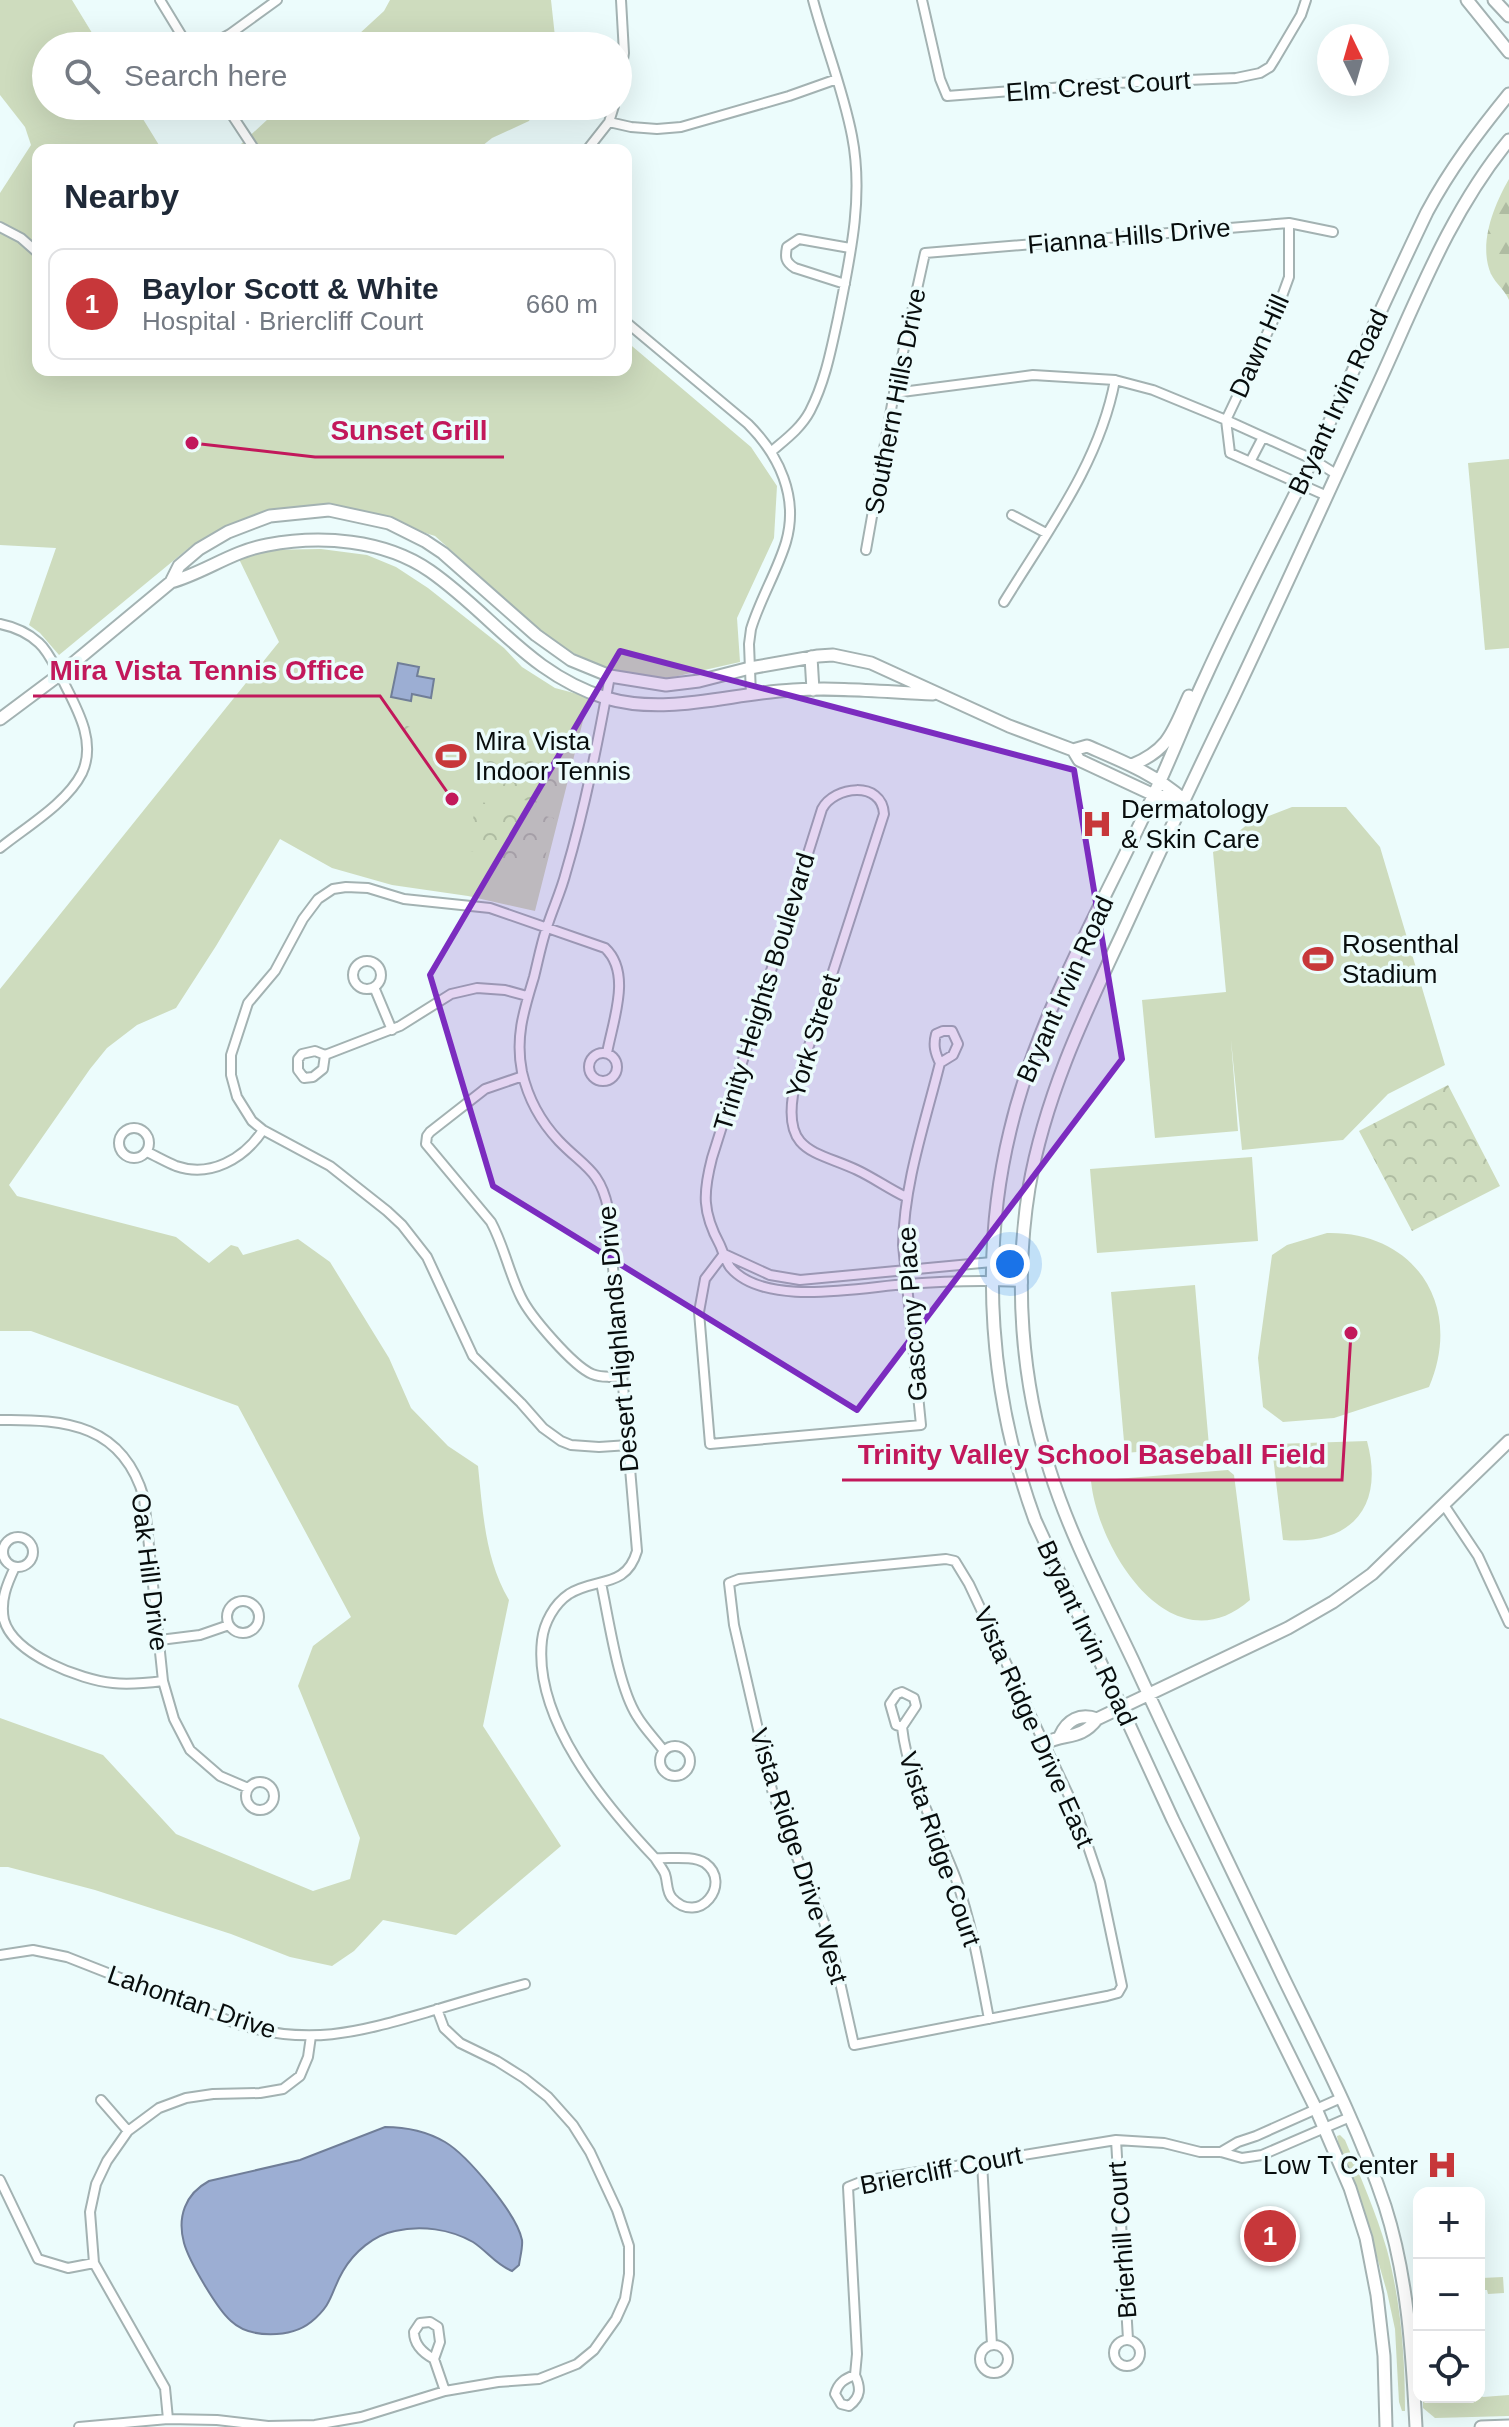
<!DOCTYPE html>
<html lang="en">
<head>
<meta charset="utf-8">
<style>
  body { margin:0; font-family:Helvetica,sans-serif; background:#f6f6f7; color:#1f2937 }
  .controls { position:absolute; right:24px; bottom:24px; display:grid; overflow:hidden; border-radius:16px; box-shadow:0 8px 32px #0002 }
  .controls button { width:72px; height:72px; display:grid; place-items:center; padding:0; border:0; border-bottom:2px solid #e0e1e3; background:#fff; color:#1f2937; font:40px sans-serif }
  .compass { position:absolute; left:1317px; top:24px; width:72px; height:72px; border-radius:50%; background:#fff; box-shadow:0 8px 32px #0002; rotate:355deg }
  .you { position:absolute; left:1010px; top:1264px; width:28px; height:28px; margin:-20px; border:6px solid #fff; border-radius:50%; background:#1a73e8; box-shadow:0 0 0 12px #1a73e833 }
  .badge { display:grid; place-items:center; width:52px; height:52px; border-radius:50%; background:#c7373a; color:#fff; font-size:26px; font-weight:700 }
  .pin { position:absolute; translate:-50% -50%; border:4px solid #fff; box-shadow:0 2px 8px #0006 }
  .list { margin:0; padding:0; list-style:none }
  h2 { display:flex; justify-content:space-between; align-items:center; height:104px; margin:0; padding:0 32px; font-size:34px }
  h2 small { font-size:26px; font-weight:400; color:#747a83 }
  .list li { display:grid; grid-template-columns:52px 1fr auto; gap:24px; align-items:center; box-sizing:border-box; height:112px; margin:0 16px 16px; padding:0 16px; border:2px solid #e0e1e3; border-radius:16px }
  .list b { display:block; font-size:30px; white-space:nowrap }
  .list p { margin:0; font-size:26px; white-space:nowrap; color:#747a83 }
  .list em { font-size:26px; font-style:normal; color:#747a83 }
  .icon { flex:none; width:44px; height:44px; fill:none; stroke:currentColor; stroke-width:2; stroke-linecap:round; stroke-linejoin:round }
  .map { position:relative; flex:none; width:1509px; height:2427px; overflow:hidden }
  .search { position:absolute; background:#fff; box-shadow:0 8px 32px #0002; left:32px; top:32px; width:600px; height:88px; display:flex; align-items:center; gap:20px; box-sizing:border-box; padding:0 28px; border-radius:44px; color:#747a83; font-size:30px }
  .panel { position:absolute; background:#fff; box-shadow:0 8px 32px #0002; left:32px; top:144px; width:600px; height:232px; border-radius:16px }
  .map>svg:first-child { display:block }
</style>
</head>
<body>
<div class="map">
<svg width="1509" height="2427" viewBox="0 0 1509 2427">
  <defs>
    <pattern id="forest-firs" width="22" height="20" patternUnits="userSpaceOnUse" patternTransform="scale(2)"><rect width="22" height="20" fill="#cedcbe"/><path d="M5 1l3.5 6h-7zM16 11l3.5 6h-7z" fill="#afbca2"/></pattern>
    <pattern id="park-crowns" width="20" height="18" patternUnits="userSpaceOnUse" patternTransform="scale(2)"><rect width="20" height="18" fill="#cedcbe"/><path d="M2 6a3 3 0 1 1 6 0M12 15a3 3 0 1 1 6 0" fill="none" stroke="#afbca2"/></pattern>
  </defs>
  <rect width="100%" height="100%" fill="#ecfcfc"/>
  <path fill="#cedcbe" d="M0 0H72L100 46H46V106H135L162 150H38V370H626V341L751 447 777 486 774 538 737 618 740 662 669 678 613 672 557 645 435 536 352 510 318 504 273 511 190 547 59 655 40 633 29 625 56 548 0 545V193L31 145 25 127 0 95Z
    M390 0H551L556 46H346L384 11Z
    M282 106H536L529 121 492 138 477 150H245L241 144Z
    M1509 459V648L1485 650 1468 463Z
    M321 549 367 555 396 567 428 588 504 648 522 667 555 688 589 697 535 911 468 896 392 885 332 868 280 839 216 946 176 1008 137 1025 107 1048 90 1069 9 1185 17 1196 176 1237 209 1263 231 1245 238 1247 243 1255 298 1239 330 1262 389 1358 411 1408 448 1446 478 1466C483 1513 485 1559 509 1600L483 1726 561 1846 456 1935 383 1920 354 1951 332 1966 290 1957 231 1934 95 1890 8 1867H0V1718L103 1755 176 1834 313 1891 350 1879 360 1838 298 1686 313 1646 351 1617 238 1406 31 1331H0V989L279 642 238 557 261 550Z
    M1292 807H1346L1380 847 1445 1065 1388 1094 1343 1140 1242 1150 1231 1040 1238 1131 1155 1138 1142 1000 1226 992 1213 852 1248 824Z
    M1252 1157 1258 1241 1097 1253 1090 1169Z
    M1327 1233C1415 1231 1464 1306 1429 1387L1334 1418 1283 1422 1263 1407 1258 1358 1272 1255 1287 1245Z
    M1195 1285 1209 1446 1125 1453 1111 1292Z
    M1367 1441C1385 1507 1351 1546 1283 1540L1272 1448 1275 1444Z
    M1228 1470 1234 1475 1250 1600C1172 1668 1098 1551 1091 1481Z
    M1340 2135 1345 2140C1360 2176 1376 2212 1387 2250 1401 2302 1405 2357 1405 2411H1402L1399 2402 1395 2329 1387 2292 1361 2202 1339 2147 1337 2136Z
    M1479 2255 1482 2278 1503 2277 1504 2293 1488 2294 1487 2290H1479Z
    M1479 2395 1483 2397 1509 2395V2416L1435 2418 1423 2408V2397H1479Z"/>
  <path fill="url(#forest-firs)" d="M1509 179V300C1505 290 1496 284 1491 274 1478 244 1494 205 1509 179Z"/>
  <path fill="url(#park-crowns)" d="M385 717 410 727 412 735 409 742H402L395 734 381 727 379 720Z
    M492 736 570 753 558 807 480 791Z
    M477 801 554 818 543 867 466 850Z
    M1448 1085 1500 1186 1412 1231 1359 1131Z"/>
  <path fill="#9caed3" stroke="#707e98" stroke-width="2" d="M398 663 419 667 417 676 434 679 431 698 412 694 411 701 391 697Z
    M385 2127C407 2127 426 2131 445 2142 467 2155 517 2214 522 2240 523 2247 520 2257 519 2265L512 2271C496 2265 487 2251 473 2242 450 2229 421 2225 395 2231 374 2235 354 2252 343 2271 330 2293 334 2303 311 2322 291 2338 250 2339 231 2321 217 2309 189 2261 184 2243 177 2217 185 2194 209 2181L300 2160Z"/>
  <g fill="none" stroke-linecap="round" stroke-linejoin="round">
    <g stroke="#a3b2b2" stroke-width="12">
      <path id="street" d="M160 0 188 46
        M922 0 940 79 947 96 1116 83 1236 78 1260 73 1270 67 1275 59 1301 15 1306 0
        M208 46 230 34 277 0
        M618 94 624 53 621 0
        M226 106 255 150
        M609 122 631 127 657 129 681 127 789 96 837 79
        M587 150 609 122 614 106
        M0 227 21 238 38 253
        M845 284 795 268C785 262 785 257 787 247L799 239 850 248
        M626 322 748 424C779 455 799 497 786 542 777 572 760 599 751 629L749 644 751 695
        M894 393 1033 375 1115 380 1153 390 1226 420 1312 459 1336 474
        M1226 420 1273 321 1289 277V223
        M1226 420 1230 453 1327 496
        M772 451C786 439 801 428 810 411 825 382 831 350 838 318 850 258 864 197 852 136 843 89 825 45 813 0
        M1250 462 1263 437
        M1012 515 1046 533
        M866 550 894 393 925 253 1289 223 1333 232
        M1004 602C1047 532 1100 462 1115 380
        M0 624C15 627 27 632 39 643 49 652 55 667 62 679 76 707 97 741 82 773 67 803 26 827 0 848
        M610 676C598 741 585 808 566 872 561 892 552 910 546 930 541 945 538 961 534 977 524 1010 515 1037 522 1072 528 1098 541 1122 559 1141 584 1167 600 1170 608 1208L637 1551C626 1589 596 1577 569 1594 554 1604 544 1623 542 1640 533 1719 604 1804 655 1858
        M353 975a14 14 0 1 1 28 0a14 14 0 1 1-28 0Z
        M374 987 392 1030
        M943 1031H952L958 1044 953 1055 940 1063C935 1053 933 1045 936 1034Z
        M315 1051 325 1055 323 1069 313 1077 304 1078 298 1070V1059L302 1054Z
        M589 1067a14 14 0 1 1 28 0a14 14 0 1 1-28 0Z
        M607 1053C613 1020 632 973 605 948L490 908 404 899 368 888 346 887 333 889 318 899 303 919 275 971 248 1003 231 1055V1075L237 1097 252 1121 263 1130 330 1166 387 1211 402 1225 427 1257 473 1356 521 1403 543 1428 561 1441 571 1445 599 1447 629 1445
        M325 1055 400 1026 451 994 477 988 505 990 527 996
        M523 1076 485 1089 430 1132 427 1136 426 1144 491 1222C504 1246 509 1273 521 1297 530 1316 573 1366 592 1374 602 1378 613 1377 623 1376
        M119 1143a15 15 0 1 1 30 0a15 15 0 1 1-30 0Z
        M147 1152C156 1156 166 1162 176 1166 210 1178 244 1159 263 1130
        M906 1197C889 1189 874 1178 857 1170 816 1151 784 1153 793 1095L884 814C882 780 834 786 822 809L712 1158C703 1193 702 1212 720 1245 723 1252 726 1261 730 1267 764 1308 861 1287 907 1284 945 1281 984 1280 1023 1282
        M724 1254 705 1279 699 1312 710 1444 921 1425 903 1245C904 1183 925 1123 940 1063
        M724 1254 770 1275 800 1280 992 1262 1023 1264
        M0 1420C67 1419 123 1425 144 1498L163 1681 174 1719 190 1750 220 1776 248 1788
        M1444 1505 1478 1556 1509 1623
        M3 1552a15 15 0 1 1 30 0a15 15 0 1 1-30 0Z
        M946 1559 955 1561 969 1584 1076 1811 1100 1882 1122 1986 1118 1993 1107 1996 854 2045 835 1960 824 1922 788 1836 772 1790 734 1625 729 1583 739 1579Z
        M15 1567C7 1584 0 1600 4 1620 14 1655 81 1680 113 1683 130 1685 147 1683 163 1681
        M601 1583C609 1620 618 1686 637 1716 644 1728 655 1739 664 1751
        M227 1617a16 16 0 1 1 32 0a16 16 0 1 1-32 0Z
        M160 1640 200 1635 229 1625
        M902 1692 914 1698 916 1706 902 1727 896 1725 890 1704 897 1694Z
        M902 1727C908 1782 937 1828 956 1879 972 1924 980 1972 989 2019
        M660 1761a15 15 0 1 1 30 0a15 15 0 1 1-30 0Z
        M246 1796a14 14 0 1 1 28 0a14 14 0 1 1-28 0Z
        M655 1858C669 1859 693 1855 705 1863 733 1883 699 1927 672 1898 666 1891 668 1883 665 1874 663 1869 658 1863 655 1858Z
        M0 1955 33 1950 67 1957 235 2023C310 2048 362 2031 435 2010 465 2001 495 1992 525 1984
        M101 2100 128 2131
        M1116 2140 1128 2339
        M1221 2152 1238 2142 1256 2136 1341 2098
        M982 2162 992 2345
        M0 2180 38 2259 68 2268 94 2263
        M1114 2353a13 13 0 1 1 26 0a13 13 0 1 1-26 0Z
        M980 2359a14 14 0 1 1 28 0a14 14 0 1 1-28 0Z
        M434 2359C423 2353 414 2345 414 2332L420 2323 430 2322 438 2327 440 2342 434 2359 445 2391
        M855 2375 857 2354 848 2187 863 2181 1116 2140 1164 2143 1200 2152H1221L1242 2158 1262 2155 1350 2117
        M855 2375C861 2388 861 2397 849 2406L841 2404 835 2394C838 2383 844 2379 855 2375Z
        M168 2419 165 2388 94 2263 90 2212 96 2184 107 2161 128 2131 159 2108 186 2098 213 2094 260 2093 283 2089 300 2076 308 2057 311 2036
        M79 2427 168 2419 217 2420 268 2426 315 2425 361 2417 445 2391 498 2382 539 2379 577 2364 594 2350 616 2319 625 2299 629 2274V2246L617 2210 590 2152 573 2125 548 2097 524 2078 497 2061 460 2043 444 2028 437 2009"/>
    </g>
    <g stroke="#a3b2b2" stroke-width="15">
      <path id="secondary" d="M1467 0 1509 52
        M1494 0 1509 16
        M171 582 179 566 199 549 228 532 270 516 329 510 389 523 425 541 443 553 536 635 571 660 610 676 666 685 699 681 750 668 818 656 833 655 871 663 1009 726 1073 750 1079 760 1154 795 1184 800
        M811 657 813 690
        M0 719 59 675 171 582C204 573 232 551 267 545 320 535 384 539 430 571 493 615 529 674 606 698 668 716 731 693 793 690 839 687 887 692 933 694
        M1073 750 1087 746C1124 762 1153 773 1184 800
        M1132 765C1170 749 1173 731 1189 696
        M1060 1736C1067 1720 1080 1713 1097 1719
        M1045 1743C1066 1733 1081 1740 1097 1719L1288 1628 1333 1602 1372 1574 1509 1441
        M1386 2427 1384 2356 1377 2295 1366 2238 1350 2188 1316 2109 1173 1820 1035 1520C990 1397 979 1259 1010 1131 1038 1012 1104 904 1154 794 1172 756 1187 716 1205 678 1238 605 1276 534 1311 462 1350 379 1387 295 1427 212 1450 169 1478 132 1509 94
        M1416 2427C1412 2352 1408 2278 1385 2206 1359 2128 1320 2053 1284 1979 1234 1874 1183 1770 1135 1665 1105 1601 1071 1538 1050 1471 1021 1381 1014 1281 1029 1188 1045 1096 1084 1015 1123 932 1159 853 1196 774 1234 696 1282 595 1328 493 1375 391 1415 305 1448 214 1509 140
        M1481 2427 1509 2426"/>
    </g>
    <use href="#street" stroke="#fff" stroke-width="8"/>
    <use href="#secondary" stroke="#fff" stroke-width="11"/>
  </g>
  <path fill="#7b2cbf" fill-opacity="0.2" stroke="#7b2cbf" stroke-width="6" stroke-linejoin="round" d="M620 651 1074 770 1122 1059 857 1410 493 1186 430 975Z"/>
  <defs>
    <g id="stadium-bare" transform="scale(2.4)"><path d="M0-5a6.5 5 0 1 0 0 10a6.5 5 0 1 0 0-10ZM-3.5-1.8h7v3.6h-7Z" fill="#c7373a" stroke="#ecfcfc" stroke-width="2.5" paint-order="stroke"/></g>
    <g id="hospital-bare" transform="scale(2.4)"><path d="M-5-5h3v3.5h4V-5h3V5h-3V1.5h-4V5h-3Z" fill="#c7373a" stroke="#ecfcfc" stroke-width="2.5" paint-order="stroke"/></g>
  </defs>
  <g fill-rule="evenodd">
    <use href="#stadium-bare" x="451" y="756"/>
    <use href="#hospital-bare" x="1097" y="824"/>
    <use href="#stadium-bare" x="1318" y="959"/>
    <use href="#hospital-bare" x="1442" y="2165"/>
  </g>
  <g text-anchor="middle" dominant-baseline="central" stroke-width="7" stroke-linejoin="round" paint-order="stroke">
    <g font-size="26" fill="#080d0d" stroke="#ecfcfc">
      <text transform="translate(1098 86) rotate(-4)">Elm Crest Court</text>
      <text transform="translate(1129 236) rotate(-5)">Fianna Hills Drive</text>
      <text transform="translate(1259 346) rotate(-66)">Dawn Hill</text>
      <text transform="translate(895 401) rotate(-79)">Southern Hills Drive</text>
      <text transform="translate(1338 402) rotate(-65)">Bryant Irvin Road</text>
      <text transform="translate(1065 989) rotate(-66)">Bryant Irvin Road</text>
      <text transform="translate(764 992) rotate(-73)">Trinity Heights Boulevard</text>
      <text transform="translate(813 1036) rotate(-73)">York Street</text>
      <text transform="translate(912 1314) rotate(-94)">Gascony Place</text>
      <text transform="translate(618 1339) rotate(-95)">Desert Highlands Drive</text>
      <text transform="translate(150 1572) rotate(83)">Oak Hill Drive</text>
      <text transform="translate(1087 1633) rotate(65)">Bryant Irvin Road</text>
      <text transform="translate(1034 1727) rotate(66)">Vista Ridge Drive East</text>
      <text transform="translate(940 1849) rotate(71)">Vista Ridge Court</text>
      <text transform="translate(799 1856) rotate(72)">Vista Ridge Drive West</text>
      <text transform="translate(192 2002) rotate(19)">Lahontan Drive</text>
      <text transform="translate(941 2170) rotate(-11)">Briercliff Court</text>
      <text transform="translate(1122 2240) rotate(-94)">Brierhill Court</text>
    </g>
    <g font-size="26" fill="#080d0d" stroke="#ecfcfc" text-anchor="start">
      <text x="475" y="741">Mira Vista<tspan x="475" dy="30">Indoor Tennis</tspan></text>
      <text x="1121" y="809">Dermatology<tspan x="1121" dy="30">&amp; Skin Care</tspan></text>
      <text x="1342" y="944">Rosenthal<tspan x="1342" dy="30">Stadium</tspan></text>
      <text x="1418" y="2165" text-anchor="end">Low T Center</text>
    </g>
  </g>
  <path fill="none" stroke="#c2185b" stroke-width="3" d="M192 443L315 457H504M452 799L380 696H33M1351 1333L1342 1480H842"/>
  <g fill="#c2185b" stroke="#ecfcfc" stroke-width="3">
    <circle cx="192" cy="443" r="8"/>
    <circle cx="452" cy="799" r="8"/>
    <circle cx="1351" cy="1333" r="8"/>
  </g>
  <g font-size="28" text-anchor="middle" font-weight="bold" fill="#c2185b" stroke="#ecfcfc" stroke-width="7" stroke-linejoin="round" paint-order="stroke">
    <text x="409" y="440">Sunset Grill</text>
    <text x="207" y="680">Mira Vista Tennis Office</text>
    <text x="1092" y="1464">Trinity Valley School Baseball Field</text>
  </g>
</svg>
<div class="controls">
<button>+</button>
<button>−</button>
<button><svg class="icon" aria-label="locate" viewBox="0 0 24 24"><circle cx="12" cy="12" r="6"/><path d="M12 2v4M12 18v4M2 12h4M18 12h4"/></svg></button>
</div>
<svg class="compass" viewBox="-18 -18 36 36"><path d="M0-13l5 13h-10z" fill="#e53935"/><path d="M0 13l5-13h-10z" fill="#747a83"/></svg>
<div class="you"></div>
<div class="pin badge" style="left:1270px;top:2236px">1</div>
<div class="search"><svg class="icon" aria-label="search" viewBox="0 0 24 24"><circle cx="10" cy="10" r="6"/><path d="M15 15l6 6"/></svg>Search here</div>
<section class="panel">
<h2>Nearby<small></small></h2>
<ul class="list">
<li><span class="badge">1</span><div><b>Baylor Scott &amp; White</b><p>Hospital · Briercliff Court</p></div><em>660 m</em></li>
</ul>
</section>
</div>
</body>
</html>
